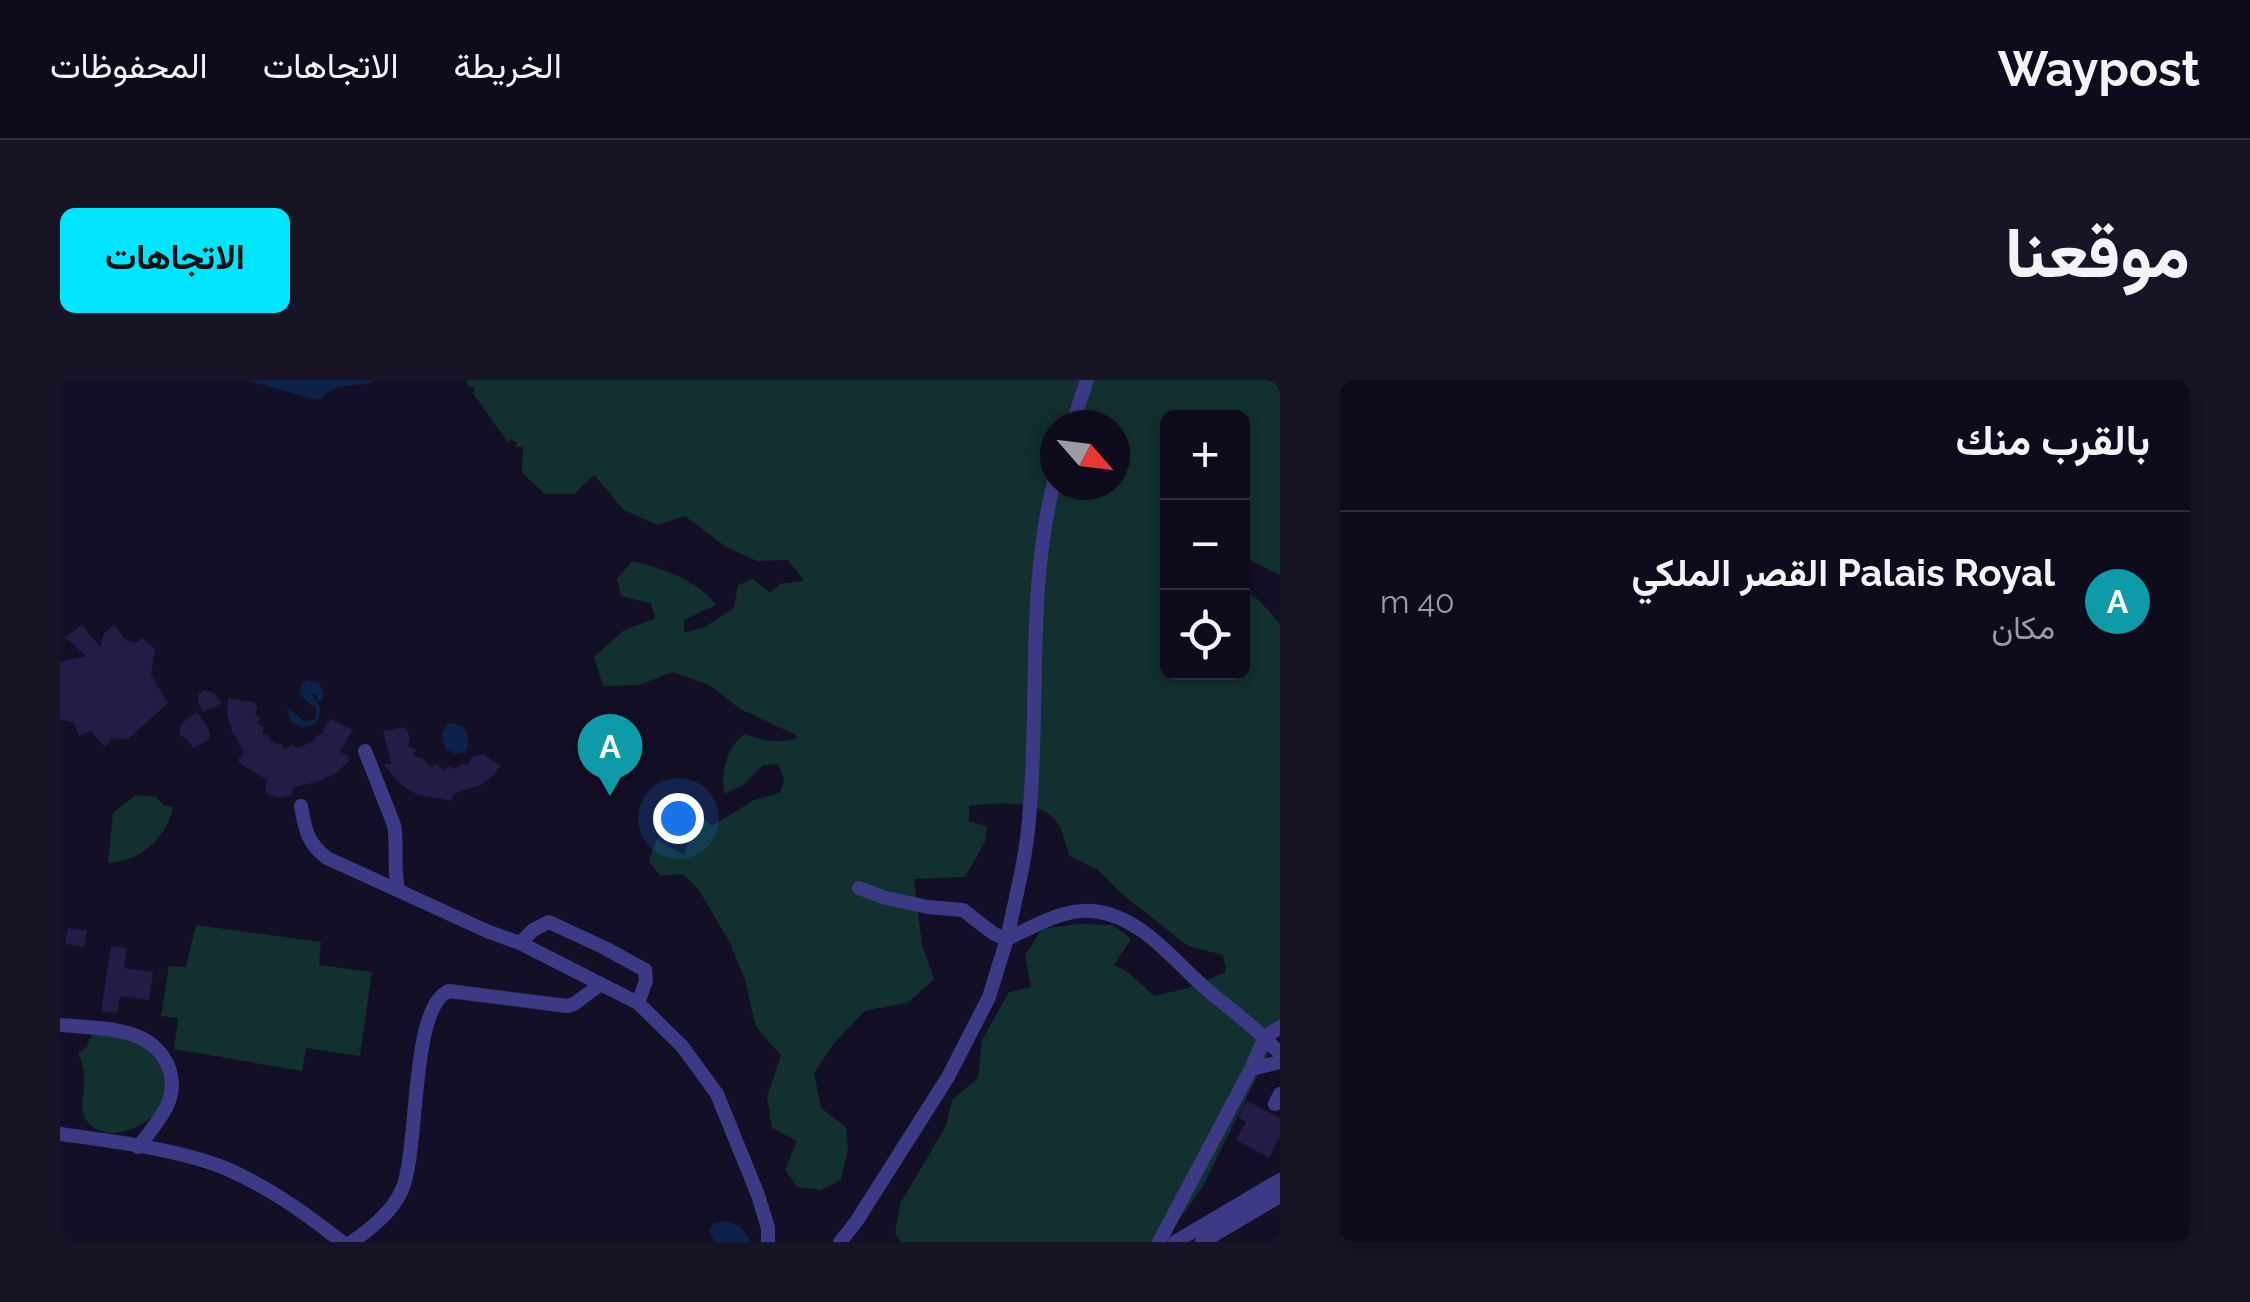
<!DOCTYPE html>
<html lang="ar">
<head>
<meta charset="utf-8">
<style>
  body { margin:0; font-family:Raleway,Vazirmatn,sans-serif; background:#171425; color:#f1f3f6; direction:rtl }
  .controls { position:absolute; right:30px; top:30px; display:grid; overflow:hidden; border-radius:15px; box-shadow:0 5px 15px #0003 }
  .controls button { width:90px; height:90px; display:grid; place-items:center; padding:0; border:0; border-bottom:2px solid #2e2b3b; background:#0e0b1c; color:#f1f3f6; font:50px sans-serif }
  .compass { position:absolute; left:980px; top:30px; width:90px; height:90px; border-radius:50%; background:#0e0b1c; box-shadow:0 5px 15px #0003; rotate:118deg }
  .you { position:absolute; left:618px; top:438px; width:35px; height:35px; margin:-25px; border:8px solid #fff; border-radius:50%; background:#1a73e8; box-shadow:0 0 0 15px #1a73e833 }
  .badge { display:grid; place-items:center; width:65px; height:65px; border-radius:50%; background:#00e5ff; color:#fff; font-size:32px; font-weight:700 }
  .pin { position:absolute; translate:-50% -82px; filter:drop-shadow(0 2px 5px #0008) }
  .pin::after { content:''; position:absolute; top:52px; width:35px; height:30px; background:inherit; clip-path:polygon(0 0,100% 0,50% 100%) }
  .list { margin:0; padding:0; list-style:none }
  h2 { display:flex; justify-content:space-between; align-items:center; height:130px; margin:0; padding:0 40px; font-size:42px }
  h2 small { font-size:32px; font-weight:400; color:#9b9ba3 }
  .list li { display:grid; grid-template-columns:65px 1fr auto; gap:30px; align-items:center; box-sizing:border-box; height:180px; padding:0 40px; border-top:2px solid #2e2b3b }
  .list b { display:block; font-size:38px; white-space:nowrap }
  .list p { margin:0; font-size:32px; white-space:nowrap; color:#9b9ba3 }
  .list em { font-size:32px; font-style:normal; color:#9b9ba3 }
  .icon { flex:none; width:55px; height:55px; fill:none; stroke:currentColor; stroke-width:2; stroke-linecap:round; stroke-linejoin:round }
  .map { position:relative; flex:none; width:1220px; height:862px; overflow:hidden; direction:ltr; border-radius:15px }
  header { display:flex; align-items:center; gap:60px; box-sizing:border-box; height:140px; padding:0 50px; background:#0e0b1c; border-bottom:2px solid #2e2b3b }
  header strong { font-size:48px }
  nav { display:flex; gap:55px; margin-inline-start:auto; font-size:35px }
  .intro { display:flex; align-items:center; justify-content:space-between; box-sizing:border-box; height:240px; padding:0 60px }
  h1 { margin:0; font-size:70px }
  .button { padding:25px 45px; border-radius:15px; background:#00e5ff; color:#111; font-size:35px; font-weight:700 }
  main { display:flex; gap:60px; padding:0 60px }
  aside { flex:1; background:#0e0b1c; border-radius:15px; box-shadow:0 5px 15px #0003 }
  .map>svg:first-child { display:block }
</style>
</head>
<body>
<header>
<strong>Waypost</strong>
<nav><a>الخريطة</a><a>الاتجاهات</a><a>المحفوظات</a></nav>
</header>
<div class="intro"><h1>موقعنا</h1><a class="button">الاتجاهات</a></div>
<main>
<aside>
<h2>بالقرب منك<small></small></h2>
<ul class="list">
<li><span class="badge" style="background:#0f9aa8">A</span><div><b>Palais Royal القصر الملكي</b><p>مكان</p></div><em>40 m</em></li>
</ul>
</aside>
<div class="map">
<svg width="1220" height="862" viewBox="0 0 1220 862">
  <rect width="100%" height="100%" fill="#130f26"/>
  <path fill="#12302f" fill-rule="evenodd" d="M406 0H1220V195L1183 177 1182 38H1108V292H1182L1183 210 1200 221 1220 244V650L1142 808 1103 862H840L835 853 841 822 886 746 892 720 918 698 922 660 949 612 971 607 965 575 982 549 1018 544 1053 545 1071 559 1054 585 1068 592 1094 616 1128 608 1166 592 1163 575 1128 566 1062 514 1038 490 1010 476C1006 466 1004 455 999 445 984 418 935 423 909 426V441L927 447 925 462 905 497 854 499 862 565 874 599 849 622 805 631 775 662 754 693 761 728 786 747 788 769 781 800 760 810 737 807 725 790 737 761 712 748 707 717 721 675 696 647 685 600 671 565 639 510 623 494 601 496 589 482 596 459 624 475 628 462 617 428 630 426 652 446 694 420 720 413 724 399 718 384 703 385 683 405 664 414C661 391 666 368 685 354 704 361 719 364 738 358L734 354 680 329 651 306 613 292 579 305 543 306 534 277 563 251 595 238 591 223 561 216 557 199 572 181C604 189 636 199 656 225L624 240V253L645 247 674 228 678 205 693 199 710 213 720 204 744 201 728 180 697 181 666 167 625 136 597 145 564 130 534 95 514 114H485L462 93 463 67H455L457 63 451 59 448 62 412 12 415 11 413 6 409 7ZM995 45H1055V105H995Z
    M76 415 96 417 103 425 113 427C106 459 81 481 48 483L53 433Z
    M136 545 261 562 259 585 312 592 300 676 246 668 242 691 114 669 118 638 101 636 109 586 126 587Z
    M32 653 77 659 104 687C105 697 108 709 105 718 96 746 47 767 27 741 17 728 26 710 24 695 24 686 20 680 18 672L23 671 24 668 28 667 27 664 30 662 28 659H31Z"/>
  <path fill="#0c2248" d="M186 0H316C299 9 275 1 262 18L256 20Z
    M248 300 259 303 264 314 260 322 255 315 249 313C259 321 264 331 256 343L244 348 231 342 227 327 245 342 255 339 256 328 237 313H241L240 305Z
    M389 343C405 343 414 357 405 372L395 374 385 368C381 358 381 351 389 343Z
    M666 841 681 847 691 862H655L649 851 653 843Z"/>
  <path fill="#241b47" d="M22 245 40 267 44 253 54 245 66 260 76 263 82 258 95 269 91 295 108 323 67 360 54 358 45 367 31 351 19 356 14 343 0 339V282L26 276 5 257Z
    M144 310 154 313 162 323 143 332 138 321V315Z
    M168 318 194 322 198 327 195 334 200 338 197 343 204 347 202 354 207 355 215 363 221 364 226 369 232 365 238 368 254 361 255 356 262 354 266 344 271 339 293 350 280 372 288 375 289 381 276 393 260 401 234 407 232 415 220 418 207 414 205 409 207 400 179 383V377L184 372 172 352 167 334Z
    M137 332 150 352 149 360 133 368 127 359 119 354 121 344Z
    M345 347 350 357 348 366 356 369 354 376 363 378 370 387 376 384 383 390 388 386 395 389 402 384 407 385 412 377 423 374 441 386 433 396 421 405 393 414 392 421 358 415 341 405 323 384H331L323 351Z
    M8 548 27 551 24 567 5 564Z
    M51 566 67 568 64 588 93 592 89 620 60 616 57 633 41 631Z
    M1187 721 1220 738V757L1209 778 1176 760 1186 742 1178 737Z"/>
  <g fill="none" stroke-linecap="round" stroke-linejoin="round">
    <path stroke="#3d3a85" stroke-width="14" d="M1012 45 1027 0
      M305 371 334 445C338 466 333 487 338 509
      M241 426C245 449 247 463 267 478L429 552 460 563 578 623 622 666 657 714 698 815 708 848V862
      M799 508 826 518 868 527 903 530 934 554 947 559C955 519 966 480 969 439 980 325 966 209 995 98
      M460 563 473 550 489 542 545 568 585 590 586 601 578 623
      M0 645C23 647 48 647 71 654 103 664 122 696 106 728 98 742 88 755 78 767
      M1191 689 1220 682
      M1215 724 1220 714
      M0 754C51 761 118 769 165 788 209 807 245 833 282 862
      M292 862C310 849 331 833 341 812 360 774 349 626 389 611L507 626 514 624 541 604
      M780 862 796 842 888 697 929 617 947 559C973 547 1003 528 1033 531 1081 536 1112 579 1145 608 1171 630 1198 649 1220 674
      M1099 862 1191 689 1205 657 1220 647
      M1115 862 1220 800
      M1142 862 1220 816"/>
  </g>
</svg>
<div class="controls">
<button>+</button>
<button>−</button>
<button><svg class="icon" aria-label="locate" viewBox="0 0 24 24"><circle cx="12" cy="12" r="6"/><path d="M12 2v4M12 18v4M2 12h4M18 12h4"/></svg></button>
</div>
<svg class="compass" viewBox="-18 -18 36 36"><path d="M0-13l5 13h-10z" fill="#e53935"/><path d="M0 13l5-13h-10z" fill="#9b9ba3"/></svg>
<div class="you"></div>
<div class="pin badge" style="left:550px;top:416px;background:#0f9aa8">A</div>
</div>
</main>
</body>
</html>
